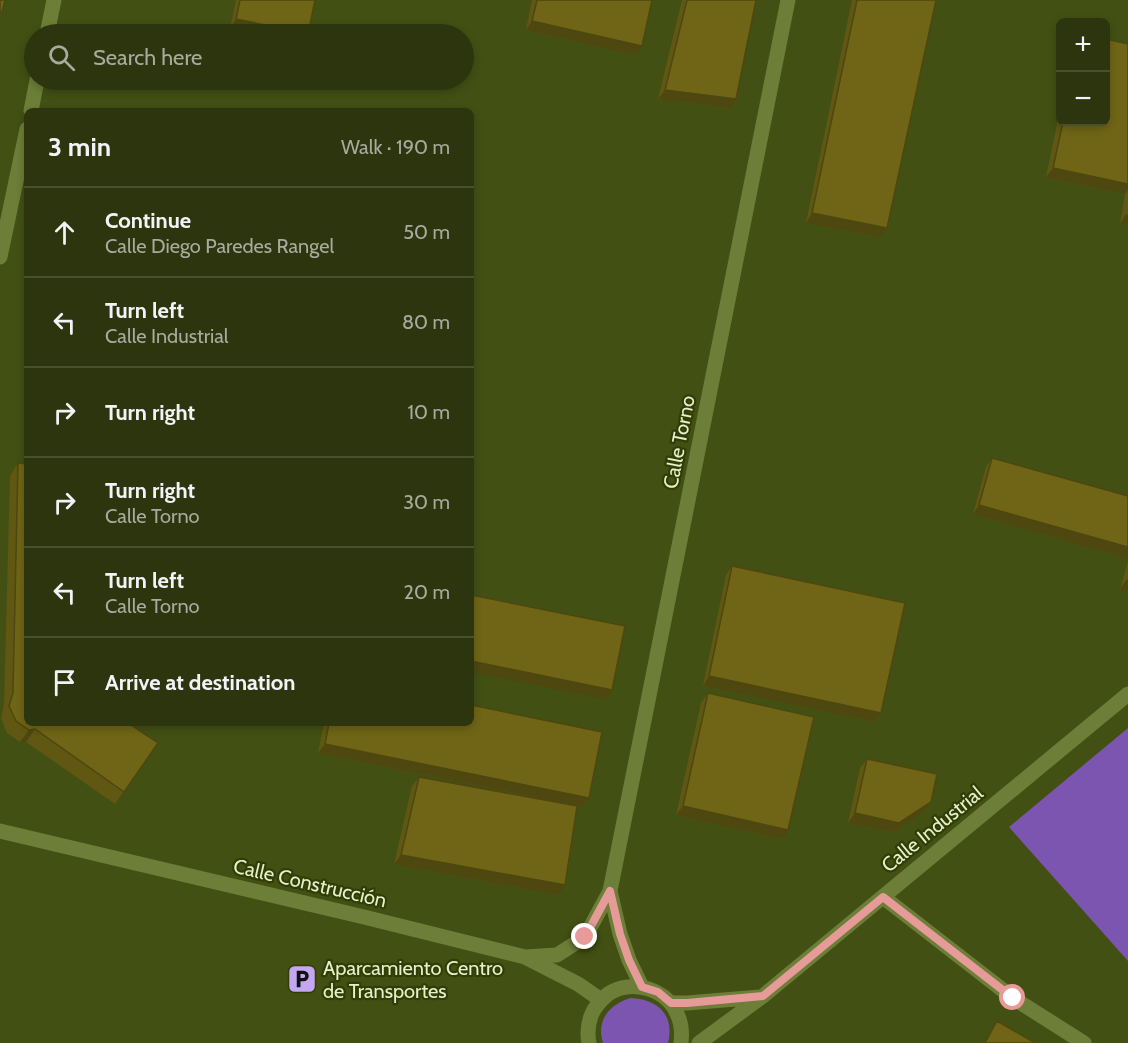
<!DOCTYPE html>
<html lang="en">
<head>
<meta charset="utf-8">
<style>
  body { margin:0; font-family:Cabin,sans-serif; background:#38401c; color:#f1f3f6 }
  .controls { position:absolute; right:18px; top:18px; display:grid; overflow:hidden; border-radius:9px; box-shadow:0 3px 9px #0003 }
  .controls button { width:54px; height:54px; display:grid; place-items:center; padding:0; border:0; border-bottom:2px solid #48502e; background:#2c350e; color:#f1f3f6; font:30px sans-serif }
  .stop { position:absolute; width:18px; height:18px; margin:-14px; border:4px solid #e69b98; border-radius:50%; background:#fff }
  .stop.end { background:#e69b98; border-color:#fff; box-shadow:0 2px 6px #0008 }
  .list { margin:0; padding:0; list-style:none }
  h2 { display:flex; justify-content:space-between; align-items:center; height:78px; margin:0; padding:0 24px; font-size:26px }
  h2 small { font-size:20px; font-weight:400; color:#a6ab9e }
  .list li { display:grid; grid-template-columns:39px 1fr auto; gap:18px; align-items:center; box-sizing:border-box; height:90px; padding:0 24px; border-top:2px solid #48502e }
  .list b { display:block; font-size:22px; white-space:nowrap }
  .list p { margin:0; font-size:20px; white-space:nowrap; color:#a6ab9e }
  .list em { font-size:20px; font-style:normal; color:#a6ab9e }
  .icon { flex:none; width:33px; height:33px; fill:none; stroke:currentColor; stroke-width:2; stroke-linecap:round; stroke-linejoin:round }
  .map { position:relative; flex:none; width:1128px; height:1043px; overflow:hidden }
  .search { position:absolute; background:#2c350e; box-shadow:0 3px 9px #0003; left:24px; top:24px; width:450px; height:66px; display:flex; align-items:center; gap:15px; box-sizing:border-box; padding:0 21px; border-radius:33px; color:#a6ab9e; font-size:22px }
  .panel { position:absolute; background:#2c350e; box-shadow:0 3px 9px #0003; left:24px; top:108px; width:450px; height:618px; border-radius:9px }
  .map>svg:first-child { display:block }
</style>
</head>
<body>
<div class="map">
<svg width="1128" height="1043" viewBox="0 0 1128 1043">
  <rect width="100%" height="100%" fill="#3b4712"/>
  <path fill="#425013" fill-rule="evenodd" d="M0 0H1128V1043H0ZM1060 22H1106V122H1060ZM34 34H464V80H34ZM27 111H471V723H27Z"/>
  <path fill="#7c55b1" d="M1128 728V961L1009 827Z
    M630 998C657 999 675 1014 668 1043H603C596 1020 609 1005 630 998Z"/>
  <g fill="none" stroke-linecap="round" stroke-linejoin="round">
    <path stroke="#6c7e37" stroke-width="15" d="M47 34 54 0
      M31 111 37 80
      M0 257 27 129
      M0 831 364 917 525 957 578 984 601 1000
      M610 891 620 934 629 960 642 987
      M883 897 1013 998 1084 1043
      M525 957 557 955 585 937 610 891 788 0
      M671 1003H687L760 997
      M589 1043C587 1034 588 1025 591 1016 594 1007 601 1000 608 994 632 978 668 989 678 1016 682 1025 682 1034 681 1043
      M699 1043 763 996 1128 694"/>
  </g>
  <path fill="#605713" d="M236 0H315L308 34H258L230 29Z
    M532 0H652L635 55 526 30Z
    M682 0H756L730 108 658 99Z
    M852 0H936L880 237 806 223Z
    M1128 44V225L1120 224 1125 194 1046 177 1060 110V122H1106Z
    M992 458 1128 496V559L973 514 986 467Z
    M18 463 27 723 158 743 115 804 26 742H20L7 733 1 718 4 705 10 476Z
    M1128 561V591L1120 589Z
    M732 566 881 713 875 722 703 686 726 575Z
    M708 693 782 839 676 815 701 703Z
    M324 723H471L589 798 582 807 577 806 558 895 394 864 412 786 419 777 547 800 318 753Z
    M867 759 931 802 924 812 893 832 848 823 860 768Z"/>
  <path fill="#4e470f" d="M236 19 270 26 264 34H258L230 29Z
    M532 21 642 46 635 55 526 30Z
    M294 31 308 34H292Z
    M665 90 736 99 730 108 658 99Z
    M1053 168 1128 184V190L1125 194 1046 177Z
    M812 213 887 228 880 237 806 223Z
    M1126 214 1128 215V225L1120 224Z
    M979 505 1128 547V559L973 514Z
    M1127 579 1128 580V591L1120 589Z
    M471 661 612 690 605 699 471 672Z
    M709 676 881 713 875 722 703 686Z
    M35 729 26 742H20L29 730Z
    M325 744 589 798 582 807 318 753Z
    M931 802 924 812 893 832 848 823 855 813Z
    M683 806 788 830 782 839 676 815Z
    M401 855 565 885 558 895 394 864Z"/>
  <path fill="#706516" stroke="#4e470f" stroke-width="1.5" d="M0 0H5L2 12H0Z
    M240 0H315L308 34 294 31 293 34H268L270 26 236 19Z
    M537 0H652L642 46 532 21Z
    M687 0H756L736 99 665 90Z
    M857 0H936L887 228 812 213Z
    M1106 39 1128 44V184L1053 168 1063 122H1106Z
    M992 458 1128 496V547L979 505Z
    M18 463 27 464V723H128L158 743 124 792 35 729 29 730 16 721 9 706 13 693Z
    M732 566 905 603 881 713 709 676Z
    M471 595 625 626 612 690 471 661Z
    M708 693 814 717 788 830 683 806Z
    M471 705 602 732 589 798 325 744 329 723H471Z
    M867 759 937 774 931 802 899 823 855 813Z
    M419 777 577 806 565 885 401 855Z
    M997 1021 1035 1043H985Z"/>
  <g fill="none" stroke-linecap="round" stroke-linejoin="round">
    <path stroke="#e69b98" stroke-width="8" d="M585 937 610 891 620 934 629 960 642 987 658 992 671 1003H687L763 996 883 897 1013 998"/>
  </g>
  <defs>
    <g id="parking-square" transform="scale(1.5)"><rect x="-9" y="-9" width="18" height="18" rx="4" fill="#c3a7f2" stroke="#313d04"/><path d="M-3.5-5.5H1a3.5 3.5 0 0 1 0 7H-1V5.5H-3.5ZM-1-3.4V-.6H.8a1.4 1.4 0 0 0 0-2.8Z" fill="#111"/></g>
  </defs>
  <g fill-rule="evenodd">
    <use href="#parking-square" x="302" y="979"/>
  </g>
  <g text-anchor="middle" dominant-baseline="central" stroke-width="4.5" stroke-linejoin="round" paint-order="stroke">
    <g font-size="20" fill="#e5f0cc" stroke="#313d04">
      <text transform="translate(679 442) rotate(-79)">Calle Torno</text>
      <text transform="translate(932 829) rotate(-39)">Calle Industrial</text>
      <text transform="translate(310 883) rotate(13)">Calle Construcción</text>
    </g>
    <g font-size="20" fill="#e5f0cc" stroke="#313d04" text-anchor="start">
      <text x="323" y="968">Aparcamiento Centro<tspan x="323" dy="23">de Transportes</tspan></text>
    </g>
  </g>
</svg>
<div class="controls">
<button>+</button>
<button>−</button>
</div>
<div class="stop" style="left:1013px;top:998px"></div>
<div class="stop end" style="left:585px;top:937px"></div>
<div class="search"><svg class="icon" aria-label="search" viewBox="0 0 24 24"><circle cx="10" cy="10" r="6"/><path d="M15 15l6 6"/></svg>Search here</div>
<section class="panel">
<h2>3 min<small>Walk · 190 m</small></h2>
<ul class="list">
<li><svg class="icon" aria-label="ahead" viewBox="0 0 24 24"><path d="M12 20V5M6 11l6-6 6 6"/></svg><div><b>Continue</b><p>Calle Diego Paredes Rangel</p></div><em>50 m</em></li>
<li><svg class="icon" aria-label="left" viewBox="0 0 24 24"><path d="M17 20v-9H6M10 6l-5 5 5 5"/></svg><div><b>Turn left</b><p>Calle Industrial</p></div><em>80 m</em></li>
<li><svg class="icon" aria-label="right" viewBox="0 0 24 24"><path d="M7 20v-9h11M14 6l5 5-5 5"/></svg><div><b>Turn right</b></div><em>10 m</em></li>
<li><svg class="icon" aria-label="right" viewBox="0 0 24 24"><path d="M7 20v-9h11M14 6l5 5-5 5"/></svg><div><b>Turn right</b><p>Calle Torno</p></div><em>30 m</em></li>
<li><svg class="icon" aria-label="left" viewBox="0 0 24 24"><path d="M17 20v-9H6M10 6l-5 5 5 5"/></svg><div><b>Turn left</b><p>Calle Torno</p></div><em>20 m</em></li>
<li><svg class="icon" aria-label="arrive" viewBox="0 0 24 24"><path d="M6 21V4h12l-3 4 3 4H6"/></svg><div><b>Arrive at destination</b></div></li>
</ul>
</section>
</div>
</body>
</html>
